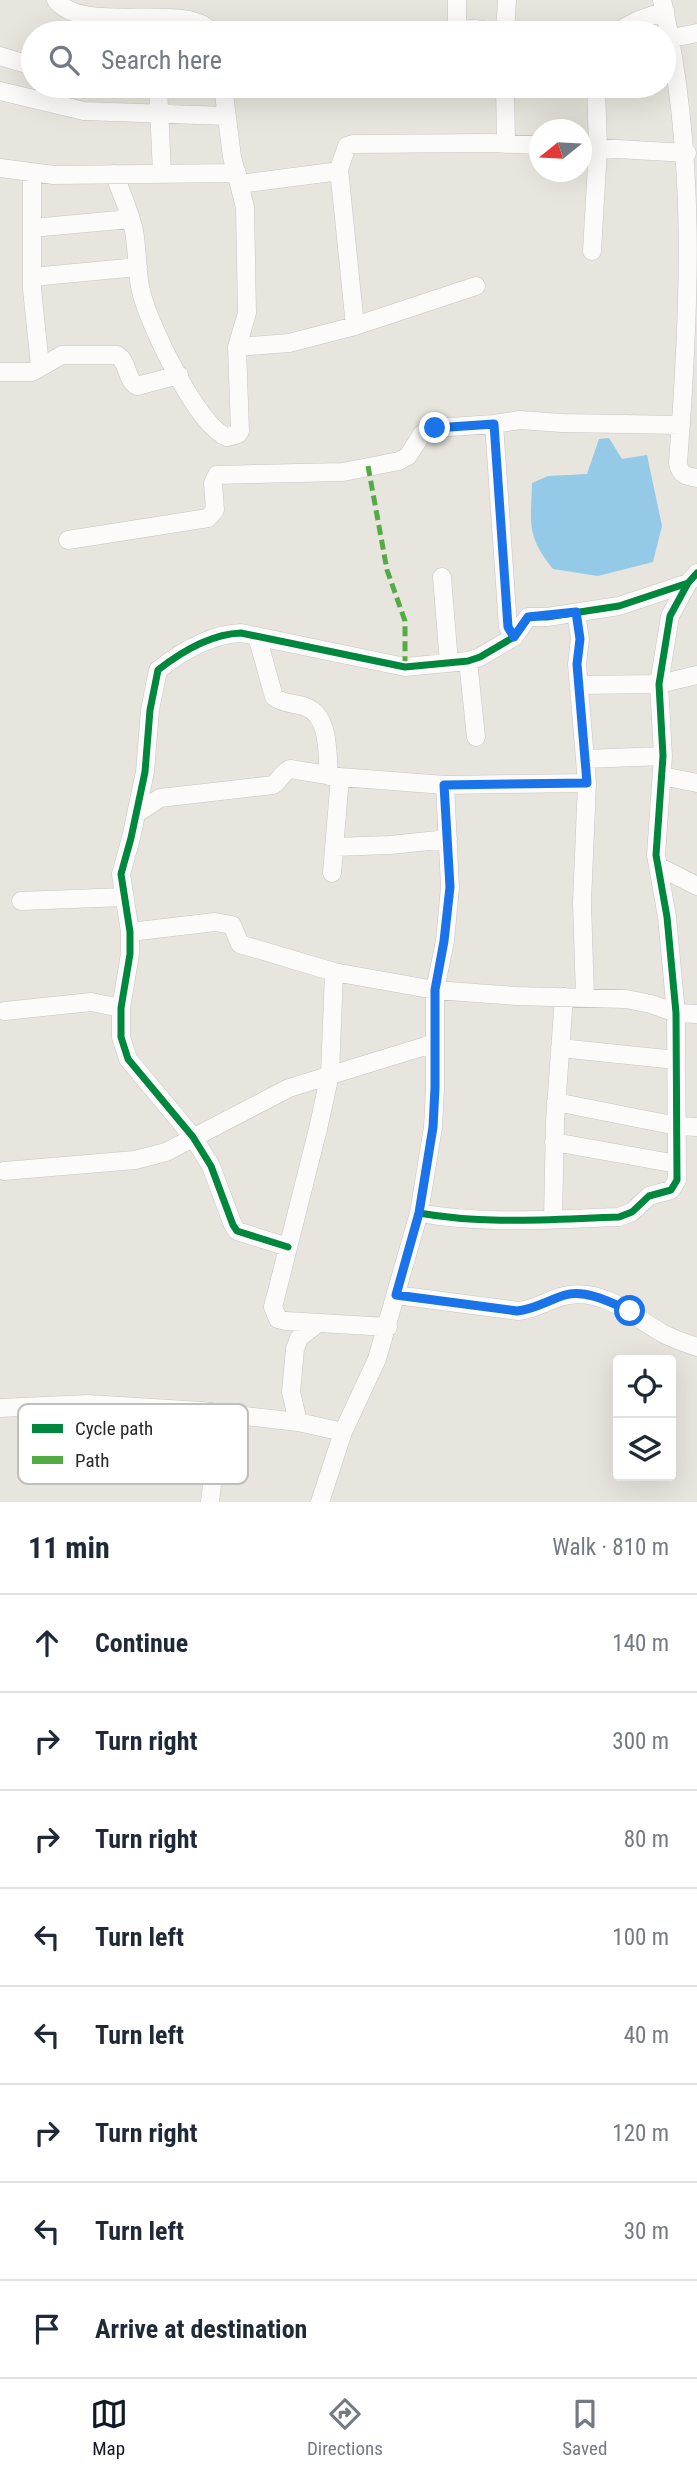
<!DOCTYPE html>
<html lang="en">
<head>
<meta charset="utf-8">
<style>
  body { margin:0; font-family:"Roboto Condensed",sans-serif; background:#f2f2f3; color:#1f2937 }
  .controls { position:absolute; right:21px; bottom:21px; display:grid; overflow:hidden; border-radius:7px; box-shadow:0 7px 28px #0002 }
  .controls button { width:63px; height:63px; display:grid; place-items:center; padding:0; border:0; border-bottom:2px solid #e0e1e3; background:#fff; color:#1f2937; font:35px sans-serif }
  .compass { position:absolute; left:529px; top:119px; width:63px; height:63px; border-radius:50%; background:#fff; box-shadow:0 7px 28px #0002; rotate:252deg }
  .stop { position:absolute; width:21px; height:21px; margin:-16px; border:5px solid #1a73e8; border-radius:50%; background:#fff }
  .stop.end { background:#1a73e8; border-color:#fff; box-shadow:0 2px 7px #0008 }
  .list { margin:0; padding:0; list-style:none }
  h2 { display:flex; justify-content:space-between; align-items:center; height:91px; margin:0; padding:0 28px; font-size:30px }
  h2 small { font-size:23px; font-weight:400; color:#747a83 }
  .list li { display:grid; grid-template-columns:46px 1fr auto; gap:21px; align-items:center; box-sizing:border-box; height:98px; padding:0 28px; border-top:2px solid #e0e1e3 }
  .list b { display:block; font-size:26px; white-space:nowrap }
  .list em { font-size:23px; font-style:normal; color:#747a83 }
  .icon { flex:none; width:38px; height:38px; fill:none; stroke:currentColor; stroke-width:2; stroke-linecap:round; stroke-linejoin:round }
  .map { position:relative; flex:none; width:697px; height:1502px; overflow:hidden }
  .search { position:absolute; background:#fff; box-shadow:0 7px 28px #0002; left:21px; right:21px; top:21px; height:77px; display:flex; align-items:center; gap:18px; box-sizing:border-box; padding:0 24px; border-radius:38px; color:#747a83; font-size:26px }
  .sheet { height:875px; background:#fff }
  nav { display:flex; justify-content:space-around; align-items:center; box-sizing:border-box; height:98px; border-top:2px solid #e0e1e3; background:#fff; font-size:19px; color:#747a83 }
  nav a { display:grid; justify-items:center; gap:4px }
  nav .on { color:#111827 }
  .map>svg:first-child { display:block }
</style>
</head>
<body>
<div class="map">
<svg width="697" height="1502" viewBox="0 0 697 1502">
  <rect width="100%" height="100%" fill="#e8e5de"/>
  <path fill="#94cae7" d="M609 438 622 459 647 455 662 526 653 562 598 576 553 569C526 535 531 524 532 483L548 476 587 474 599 439Z"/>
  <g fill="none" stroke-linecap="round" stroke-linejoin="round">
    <g stroke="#c6c4c4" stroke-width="19">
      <path id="minor" d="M56 0C83 36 191 0 212 33
        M457 0V30
        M662 0C697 155 690 306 678 463 680 475 686 476 697 478
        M390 33 475 29 502 33
        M505 33 507 0
        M614 33 639 20 665 11
        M672 38 697 33
        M0 56 33 66
        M158 86 162 173
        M505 86 506 144
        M0 91 84 111 226 116
        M582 147 687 153
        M0 168 54 175 237 173
        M339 169 355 326
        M32 172V289L40 366
        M114 174C121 192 130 212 134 231 138 252 136 275 142 295 150 326 198 427 227 437L238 434 240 431 237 347 247 313 245 207 232 157 223 86
        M240 184 332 172 339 169 347 146 353 144 491 143 540 145
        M32 228 130 219
        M592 251 598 148 596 86
        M32 277 138 267
        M237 347 289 343 355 326 476 286
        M0 372H32L62 355H117C129 362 125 379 137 386L179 375
        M494 424 508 627 514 637
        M68 540 208 518 215 510 213 483 217 475 343 472 399 461 408 456 422 434 435 428 494 424 520 420 562 423 681 425
        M442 577 449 663
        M576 613 580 639 577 664 587 783 582 902 585 997
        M257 636 274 697C283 704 295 703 306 707 330 716 327 754 329 776
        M468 661 476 737
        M579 685 659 684 697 675
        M585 759 663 756
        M662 776 697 783
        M137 813 160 798 273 785C280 781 281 773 290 769L340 777 445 785 587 783
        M334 847 390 845 448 839
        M658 866 697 886
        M332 873 340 777
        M21 901 124 897
        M130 932 215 922 232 925 240 944 334 972 435 990 516 996 626 999 651 1004 676 1013 697 1014
        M334 972 330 1074 318 1129 273 1307 278 1319 286 1321 388 1327
        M5 1011 91 1002 121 1008
        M560 1048 676 1060
        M556 1102 677 1126 697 1127
        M554 1142 677 1164
        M4 1171 135 1160 166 1152 289 1088 435 1043
        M419 1213C486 1225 551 1219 619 1217L632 1212 649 1196 671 1190 677 1180 676 1013 667 917 656 855 663 756 659 684 670 616 688 583 697 573
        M553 1219 555 1122 564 997
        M288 1247 237 1231 233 1225 211 1166 193 1137 128 1059 121 1037V1008L130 954V932L121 874 131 838 145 772 150 710 158 670C181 652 212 634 241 633L405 667 468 661 480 657 514 637 528 617H547L619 606 688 583
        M396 1295 518 1311C538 1309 552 1297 569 1295 605 1289 634 1317 662 1333 673 1339 685 1343 697 1347
        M88 1404C101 1443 126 1446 143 1408
        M0 1408 88 1404 202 1411 298 1422 343 1432
        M298 1422 291 1392 295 1349 299 1338 317 1324
        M210 1502 220 1413
        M320 1502 343 1432 377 1359 419 1213 433 1127 435 1089V990L445 941 450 887 445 785"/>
    </g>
    <use href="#minor" stroke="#fcfbfa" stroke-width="18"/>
    <path stroke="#53ab44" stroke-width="5" stroke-dasharray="10 5" stroke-linecap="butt" d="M368 466 387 570 405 621V667"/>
    <g stroke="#fff" stroke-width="11">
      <path id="cycleway" d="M419 1213C486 1225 551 1219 619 1217L632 1212 649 1196 671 1190 677 1180 676 1013 667 917 656 855 663 756 659 684 670 616 688 583 697 573
        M288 1247 237 1231 233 1225 211 1166 193 1137 128 1059 121 1037V1008L130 954V932L121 874 131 838 145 772 150 710 158 670C181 652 212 634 241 633L405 667 468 661 480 657 514 637 528 617H547L619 606 688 583"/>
    </g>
    <use href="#cycleway" stroke="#00873e" stroke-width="7"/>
  </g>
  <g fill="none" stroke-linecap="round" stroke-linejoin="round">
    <path stroke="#1a73e8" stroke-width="9" d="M435 428 494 424 508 627 514 637 528 617 576 612 580 639 577 664 587 783 444 785 450 887 444 941 435 990V1088L433 1127 419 1213 396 1295 517 1311C536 1309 548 1300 565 1295 586 1289 612 1303 630 1311"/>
  </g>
  <rect x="18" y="1404" width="230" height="80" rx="10" fill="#fff" stroke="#bfbfbf" stroke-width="2"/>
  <rect x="32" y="1424" width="31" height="9" fill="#00873e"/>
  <rect x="32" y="1456" width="31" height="8" fill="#53ab44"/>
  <g font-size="19" fill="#292929">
    <text x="75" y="1435">Cycle path</text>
    <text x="75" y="1467">Path</text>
  </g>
</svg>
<div class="controls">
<button><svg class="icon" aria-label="locate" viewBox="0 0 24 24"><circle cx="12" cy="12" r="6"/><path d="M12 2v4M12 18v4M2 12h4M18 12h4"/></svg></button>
<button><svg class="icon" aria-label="layers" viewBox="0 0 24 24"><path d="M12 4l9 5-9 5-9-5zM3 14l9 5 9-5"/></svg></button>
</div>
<svg class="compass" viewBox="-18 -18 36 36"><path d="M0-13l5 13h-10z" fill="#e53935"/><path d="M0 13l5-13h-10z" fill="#747a83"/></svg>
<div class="stop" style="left:630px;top:1311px"></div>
<div class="stop end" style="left:435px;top:428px"></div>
<div class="search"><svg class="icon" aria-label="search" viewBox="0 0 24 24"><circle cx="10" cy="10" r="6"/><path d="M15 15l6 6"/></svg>Search here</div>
</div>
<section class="sheet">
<h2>11 min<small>Walk · 810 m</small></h2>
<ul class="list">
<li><svg class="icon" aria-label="ahead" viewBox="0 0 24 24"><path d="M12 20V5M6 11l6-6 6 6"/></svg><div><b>Continue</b></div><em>140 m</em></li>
<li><svg class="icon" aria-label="right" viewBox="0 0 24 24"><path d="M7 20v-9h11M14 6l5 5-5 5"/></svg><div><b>Turn right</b></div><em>300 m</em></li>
<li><svg class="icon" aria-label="right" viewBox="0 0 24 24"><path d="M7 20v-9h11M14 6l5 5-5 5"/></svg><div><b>Turn right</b></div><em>80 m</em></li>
<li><svg class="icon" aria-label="left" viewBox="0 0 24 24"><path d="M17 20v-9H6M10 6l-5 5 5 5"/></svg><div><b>Turn left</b></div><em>100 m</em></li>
<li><svg class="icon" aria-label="left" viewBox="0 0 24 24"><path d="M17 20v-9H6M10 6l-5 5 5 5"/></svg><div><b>Turn left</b></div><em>40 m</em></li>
<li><svg class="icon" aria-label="right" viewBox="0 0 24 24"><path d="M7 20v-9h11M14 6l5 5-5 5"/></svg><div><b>Turn right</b></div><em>120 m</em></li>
<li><svg class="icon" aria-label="left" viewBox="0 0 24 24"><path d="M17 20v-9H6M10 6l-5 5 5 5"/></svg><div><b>Turn left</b></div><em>30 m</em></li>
<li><svg class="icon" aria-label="arrive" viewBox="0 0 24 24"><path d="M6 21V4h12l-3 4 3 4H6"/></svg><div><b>Arrive at destination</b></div></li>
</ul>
</section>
<nav>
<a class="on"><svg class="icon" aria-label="map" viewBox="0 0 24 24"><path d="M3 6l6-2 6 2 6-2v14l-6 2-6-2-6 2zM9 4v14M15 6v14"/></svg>Map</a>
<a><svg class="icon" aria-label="directions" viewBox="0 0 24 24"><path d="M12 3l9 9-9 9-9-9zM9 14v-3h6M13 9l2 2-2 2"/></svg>Directions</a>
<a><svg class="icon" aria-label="saved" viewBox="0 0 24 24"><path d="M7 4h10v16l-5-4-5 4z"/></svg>Saved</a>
</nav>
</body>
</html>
